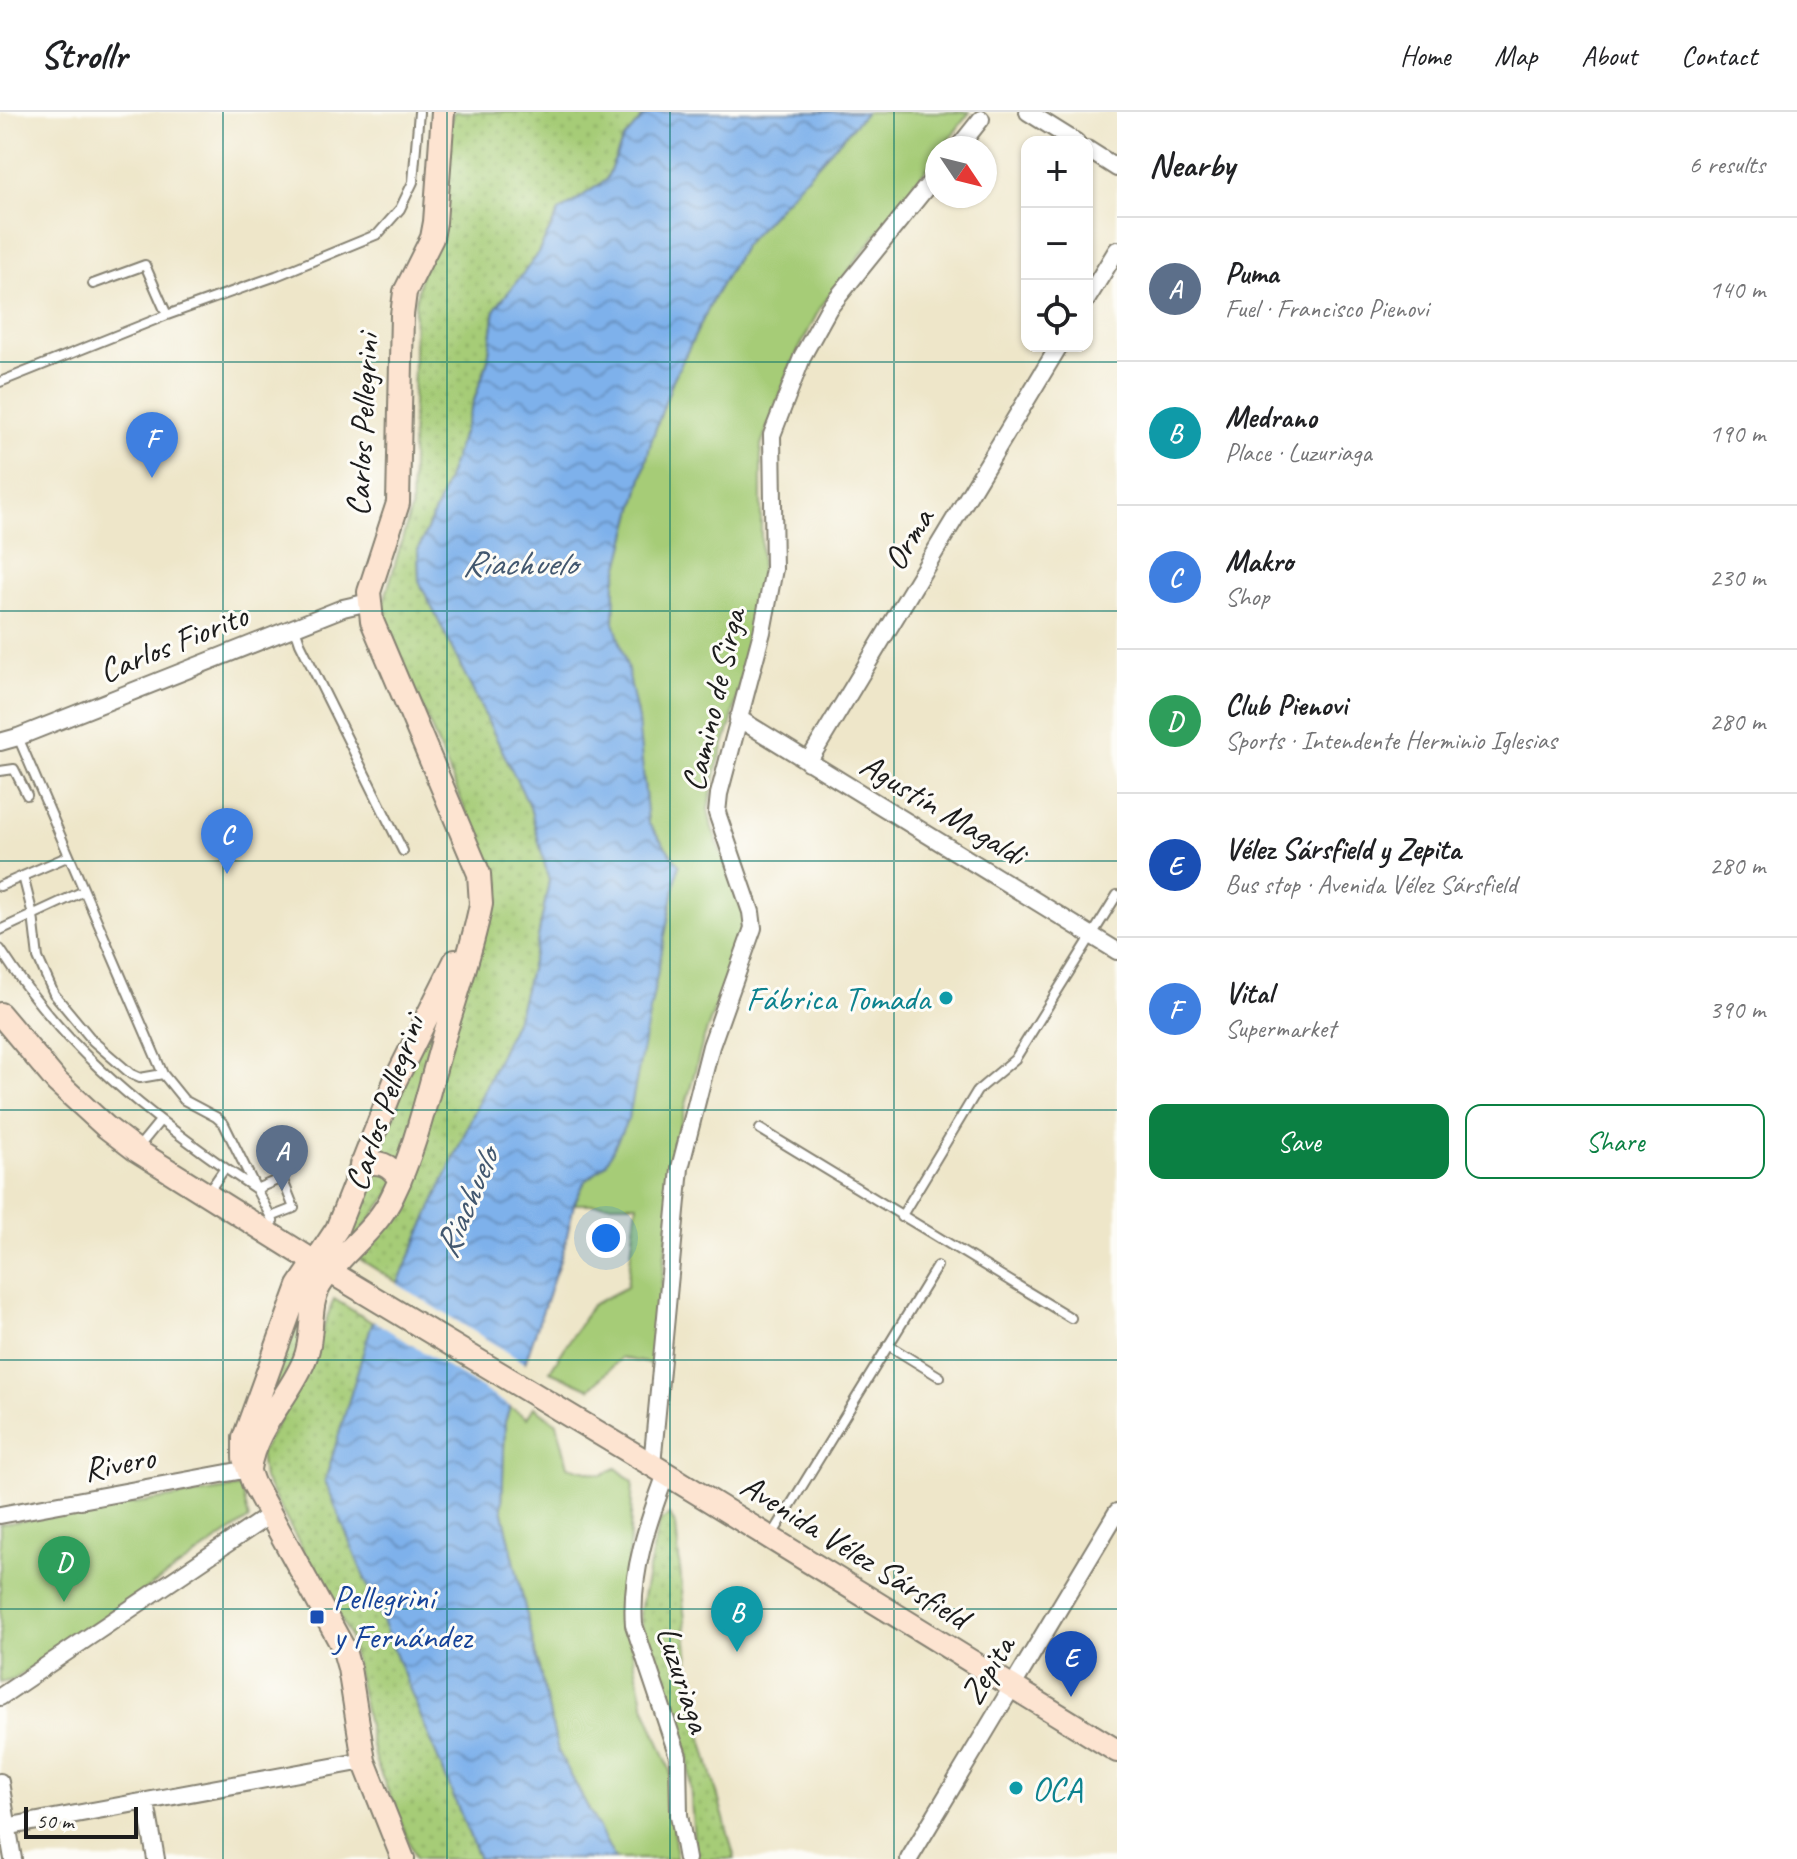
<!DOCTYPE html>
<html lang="en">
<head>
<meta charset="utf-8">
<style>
  body { margin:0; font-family:Caveat,sans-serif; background:#f6f6f6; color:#202124 }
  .controls { position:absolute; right:24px; top:24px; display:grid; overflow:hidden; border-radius:16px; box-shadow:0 2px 6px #0004 }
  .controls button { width:72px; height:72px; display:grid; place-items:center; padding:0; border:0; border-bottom:2px solid #e0e0e0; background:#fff; color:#202124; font:40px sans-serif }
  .compass { position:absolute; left:925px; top:24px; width:72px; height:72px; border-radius:50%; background:#fff; box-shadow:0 2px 6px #0004; rotate:125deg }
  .scale { position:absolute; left:24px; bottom:20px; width:114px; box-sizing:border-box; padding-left:8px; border:4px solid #1c1c1c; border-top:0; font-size:22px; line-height:28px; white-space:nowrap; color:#1c1c1c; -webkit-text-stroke:6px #fdfcf7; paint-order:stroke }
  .you { position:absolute; left:606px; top:1126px; width:28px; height:28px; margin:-20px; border:6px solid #fff; border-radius:50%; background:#1a73e8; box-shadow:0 0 0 12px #1a73e833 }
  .badge { display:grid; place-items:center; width:52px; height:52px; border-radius:50%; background:#0b8043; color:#fff; font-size:26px; font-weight:700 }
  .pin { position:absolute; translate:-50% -66px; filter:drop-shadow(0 2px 4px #0008) }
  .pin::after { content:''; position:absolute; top:42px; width:28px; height:24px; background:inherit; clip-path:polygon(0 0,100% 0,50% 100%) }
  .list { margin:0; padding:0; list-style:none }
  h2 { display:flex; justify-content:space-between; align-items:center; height:104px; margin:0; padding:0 32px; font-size:34px }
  h2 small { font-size:26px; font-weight:400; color:#757577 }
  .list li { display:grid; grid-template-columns:52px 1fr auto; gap:24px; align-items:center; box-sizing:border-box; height:144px; padding:0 32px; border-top:2px solid #e0e0e0 }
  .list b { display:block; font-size:30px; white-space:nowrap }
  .list p { margin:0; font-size:26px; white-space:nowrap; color:#757577 }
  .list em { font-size:26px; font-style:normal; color:#757577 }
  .actions { display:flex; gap:16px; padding:24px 32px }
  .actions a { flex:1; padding:18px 0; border:2px solid #0b8043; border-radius:16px; text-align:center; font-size:28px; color:#0b8043 }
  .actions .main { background:#0b8043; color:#fff }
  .icon { flex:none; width:44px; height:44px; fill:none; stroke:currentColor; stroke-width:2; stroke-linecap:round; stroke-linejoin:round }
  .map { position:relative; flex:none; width:1117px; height:1747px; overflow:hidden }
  header { display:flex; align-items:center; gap:48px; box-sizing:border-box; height:112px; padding:0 40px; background:#fff; border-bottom:2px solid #e0e0e0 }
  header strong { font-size:38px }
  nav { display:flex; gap:44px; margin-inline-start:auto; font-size:28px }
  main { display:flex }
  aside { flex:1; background:#fff }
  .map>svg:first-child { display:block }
</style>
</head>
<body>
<header>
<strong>Strollr</strong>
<nav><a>Home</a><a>Map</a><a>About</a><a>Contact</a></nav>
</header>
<main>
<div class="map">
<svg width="1117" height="1747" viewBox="0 0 1117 1747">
  <defs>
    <pattern id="grass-dots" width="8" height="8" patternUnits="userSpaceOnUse" patternTransform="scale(2)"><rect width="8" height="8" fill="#a6cc77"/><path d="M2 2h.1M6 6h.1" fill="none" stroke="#8eaf66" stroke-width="1.8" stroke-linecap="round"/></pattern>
    <pattern id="water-waves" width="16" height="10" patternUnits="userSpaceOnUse" patternTransform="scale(2)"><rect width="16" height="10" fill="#7eb1eb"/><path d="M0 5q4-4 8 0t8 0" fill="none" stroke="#668fbe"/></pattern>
  </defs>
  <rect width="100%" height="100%" fill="#fdfcf7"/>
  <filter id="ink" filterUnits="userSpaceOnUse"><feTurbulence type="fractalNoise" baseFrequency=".0125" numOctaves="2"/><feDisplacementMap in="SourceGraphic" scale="16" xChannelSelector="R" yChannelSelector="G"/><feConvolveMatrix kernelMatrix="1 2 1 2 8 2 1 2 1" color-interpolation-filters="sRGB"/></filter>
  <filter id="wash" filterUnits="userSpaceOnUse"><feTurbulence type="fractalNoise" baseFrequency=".006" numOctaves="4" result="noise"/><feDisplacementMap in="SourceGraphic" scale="32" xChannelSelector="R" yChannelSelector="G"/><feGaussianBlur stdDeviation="1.8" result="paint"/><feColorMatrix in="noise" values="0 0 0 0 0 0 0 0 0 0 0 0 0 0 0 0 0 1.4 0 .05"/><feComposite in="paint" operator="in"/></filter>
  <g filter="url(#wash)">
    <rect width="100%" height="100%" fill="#eee6c9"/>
    <path fill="url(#grass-dots)" stroke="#61744a" stroke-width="2" d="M453 0H651L642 6 623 28 606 68 559 100 536 145 495 197 488 247 440 388 418 438 419 469 530 695 549 769 537 831 519 900 398 1171 355 1144 382 1117 481 819 492 778 487 750 385 506 383 493 411 397 415 192Z
      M479 802 400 1068 340 1147 312 1215 244 1346V1326Z
      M334 1187 373 1211 325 1369 479 1747H416L375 1648 349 1522 263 1365 260 1342 308 1256Z
      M670 1403 676 1414 693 1593 735 1747H695L688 1640 642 1515 640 1499 659 1410Z"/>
    <path fill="#a6cc77" stroke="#61744a" stroke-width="2" d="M866 0H970L942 36H937V43L820 196 793 249 761 333V486L731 611 717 655 708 697 712 716 746 808 703 929 680 1015 652 1252 621 1246 590 1277 550 1259 592 1193 627 1175 637 1092H574L585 1069 606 1052 679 753 648 711 637 602 614 510 615 470 651 330 673 268 714 185 744 133Z
      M510 1295 527 1306 534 1295 557 1311 568 1354 602 1363 616 1356 633 1370 625 1505 643 1590 670 1658 676 1747H615L558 1639 502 1396 505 1310Z
      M241 1375 249 1407 13 1568 0 1571V1412Z"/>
    <path fill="url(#water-waves)" stroke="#4d6684" stroke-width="2" d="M651 0H866L744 133 714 185 673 268 651 330 615 470 614 510 627 554 638 608 648 711 679 753 629 1005 606 1052 585 1069 574 1092 565 1133 505 1310 502 1396 558 1639 615 1747H479L325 1369 371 1214 398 1171 519 900 537 831 549 769 530 695 419 469 418 438 440 388 488 248 495 197 536 145 559 100 606 68 623 28 642 6Z"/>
    <path fill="#eee6c9" d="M394 1170 528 1253 514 1297 371 1207Z"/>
  </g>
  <g filter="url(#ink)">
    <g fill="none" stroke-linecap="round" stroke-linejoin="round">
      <g stroke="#858172" stroke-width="12">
        <path id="lane" d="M167 203 276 164 378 122 400 97 413 70 419 0
          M0 270 167 203 145 153 93 172
          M295 516 300 531 403 739
          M18 625 163 962 184 988 216 1005 224 1012 256 1077 282 1066 294 1096 271 1105
          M0 659 14 657 27 683
          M23 764 33 803 38 846 54 882 93 929 131 962 140 966 163 962
          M0 774 69 744
          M0 818 84 779
          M0 837C61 932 133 991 225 1056
          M760 1017 1071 1206
          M137 1037 159 1010
          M207 1082 225 1056 256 1077 273 1109
          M901 1105 977 979 1015 947 1117 783
          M888 1233 940 1265
          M771 1425 937 1154"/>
      </g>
      <g stroke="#858172" stroke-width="20">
        <path id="street" d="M1028 0 1076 30
          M958 36 981 7
          M1087 37 1117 56
          M1087 187 1117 138
          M738 606 1117 839
          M0 630 18 625 343 496 369 490
          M808 650 1059 234
          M652 1353 680 1056 711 934 753 816 751 800 717 701 719 682 762 520 774 457 772 323 803 243 829 196 937 62
          M666 1362C648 1410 630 1461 634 1513L678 1644 679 1703 687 1747
          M0 1403 249 1357
          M0 1585 271 1402
          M0 1670 13 1747
          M146 1691 156 1747
          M0 1716 364 1649
          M909 1747 1117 1400"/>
      </g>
      <g stroke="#858172" stroke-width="26">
        <path id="secondary" d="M0 902 57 970 106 1015 136 1038 329 1159 652 1353 1117 1639
          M361 1053C379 1048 390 1052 400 1068
          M249 1357C255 1315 288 1287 304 1249 315 1225 307 1195 320 1173 341 1139 376 1120 393 1083 416 1036 427 983 442 932 455 886 472 839 481 792L479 762 372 509 369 480 398 391 402 203 405 180 432 126 435 110 443 0
          M403 1747 364 1649 349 1556 343 1535 253 1371 244 1346V1326L299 1174 337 1117 395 969 455 849"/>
      </g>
      <use href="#lane" stroke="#fff" stroke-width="8"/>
      <use href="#street" stroke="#fff" stroke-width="16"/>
      <use href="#secondary" stroke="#fde4d1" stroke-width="22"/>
    </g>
  </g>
  <path fill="none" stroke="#0f766e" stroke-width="2" stroke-opacity="0.55" d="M223 0V1747M447 0V1747M670 0V1747M894 0V1747M0 250H1117M0 499H1117M0 749H1117M0 998H1117M0 1248H1117M0 1497H1117"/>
  <g fill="#0f9aa8" stroke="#fdfcf7" stroke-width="3">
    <circle cx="946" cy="886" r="8"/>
    <circle cx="1016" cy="1676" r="8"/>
  </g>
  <rect fill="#1a4fb4" stroke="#fdfcf7" stroke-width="3" x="309" y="1497" width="16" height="16" rx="4"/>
  <g text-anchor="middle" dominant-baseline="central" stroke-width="6" stroke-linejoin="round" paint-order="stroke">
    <g font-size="34" fill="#1c1c1c" stroke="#fdfcf7">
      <text transform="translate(362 313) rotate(-87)">Carlos Pellegrini</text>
      <text transform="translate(908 427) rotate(-59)">Orma</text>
      <text transform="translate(173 531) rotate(-22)">Carlos Fiorito</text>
      <text transform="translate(713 588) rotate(-77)">Camino de Sirga</text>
      <text transform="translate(943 697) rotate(31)">Agustín Magaldi</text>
      <text transform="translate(384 991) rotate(-71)">Carlos Pellegrini</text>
      <text transform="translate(119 1351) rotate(-11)">Rivero</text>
      <text transform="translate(855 1439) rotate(32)">Avenida Vélez Sársfield</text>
      <text transform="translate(987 1558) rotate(-59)">Zepita</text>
      <text transform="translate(684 1567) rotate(72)">Luzuriaga</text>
    </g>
    <g font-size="34" fill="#0d838f" stroke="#fdfcf7" text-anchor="end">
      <text x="930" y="886">Fábrica Tomada</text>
      <text x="1032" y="1676" text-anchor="start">OCA</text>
    </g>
    <g font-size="34" fill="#164399" stroke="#fdfcf7" text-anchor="start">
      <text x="333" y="1485">Pellegrini<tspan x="333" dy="39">y Fernández</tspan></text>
    </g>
    <g font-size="36" font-style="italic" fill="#43586f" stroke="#fdfcf7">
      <text x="519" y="451">Riachuelo</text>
      <text transform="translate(466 1091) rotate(-67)">Riachuelo</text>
    </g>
  </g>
</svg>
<div class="controls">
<button>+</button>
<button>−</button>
<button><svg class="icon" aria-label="locate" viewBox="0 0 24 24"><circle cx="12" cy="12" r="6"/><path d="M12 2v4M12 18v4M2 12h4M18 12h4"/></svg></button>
</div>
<svg class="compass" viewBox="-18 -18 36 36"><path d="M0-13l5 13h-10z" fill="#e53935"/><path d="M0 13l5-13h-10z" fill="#757577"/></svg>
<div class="scale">50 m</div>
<div class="you"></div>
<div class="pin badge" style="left:282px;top:1079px;background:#5c6f8a">A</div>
<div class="pin badge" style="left:737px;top:1540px;background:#0f9aa8">B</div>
<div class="pin badge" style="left:227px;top:762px;background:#3f7fe0">C</div>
<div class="pin badge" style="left:64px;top:1490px;background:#2e9e5b">D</div>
<div class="pin badge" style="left:1071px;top:1585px;background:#1a4fb4">E</div>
<div class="pin badge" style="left:152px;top:366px;background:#3f7fe0">F</div>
</div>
<aside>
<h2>Nearby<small>6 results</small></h2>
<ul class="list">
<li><span class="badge" style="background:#5c6f8a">A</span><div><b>Puma</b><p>Fuel · Francisco Pienovi</p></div><em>140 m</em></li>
<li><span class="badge" style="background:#0f9aa8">B</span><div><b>Medrano</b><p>Place · Luzuriaga</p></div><em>190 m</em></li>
<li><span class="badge" style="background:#3f7fe0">C</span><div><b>Makro</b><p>Shop</p></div><em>230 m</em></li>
<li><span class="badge" style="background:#2e9e5b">D</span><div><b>Club Pienovi</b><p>Sports · Intendente Herminio Iglesias</p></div><em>280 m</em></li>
<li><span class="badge" style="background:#1a4fb4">E</span><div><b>Vélez Sársfield y Zepita</b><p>Bus stop · Avenida Vélez Sársfield</p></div><em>280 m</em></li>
<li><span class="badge" style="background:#3f7fe0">F</span><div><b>Vital</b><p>Supermarket</p></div><em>390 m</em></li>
</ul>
<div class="actions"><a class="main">Save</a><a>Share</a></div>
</aside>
</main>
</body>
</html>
